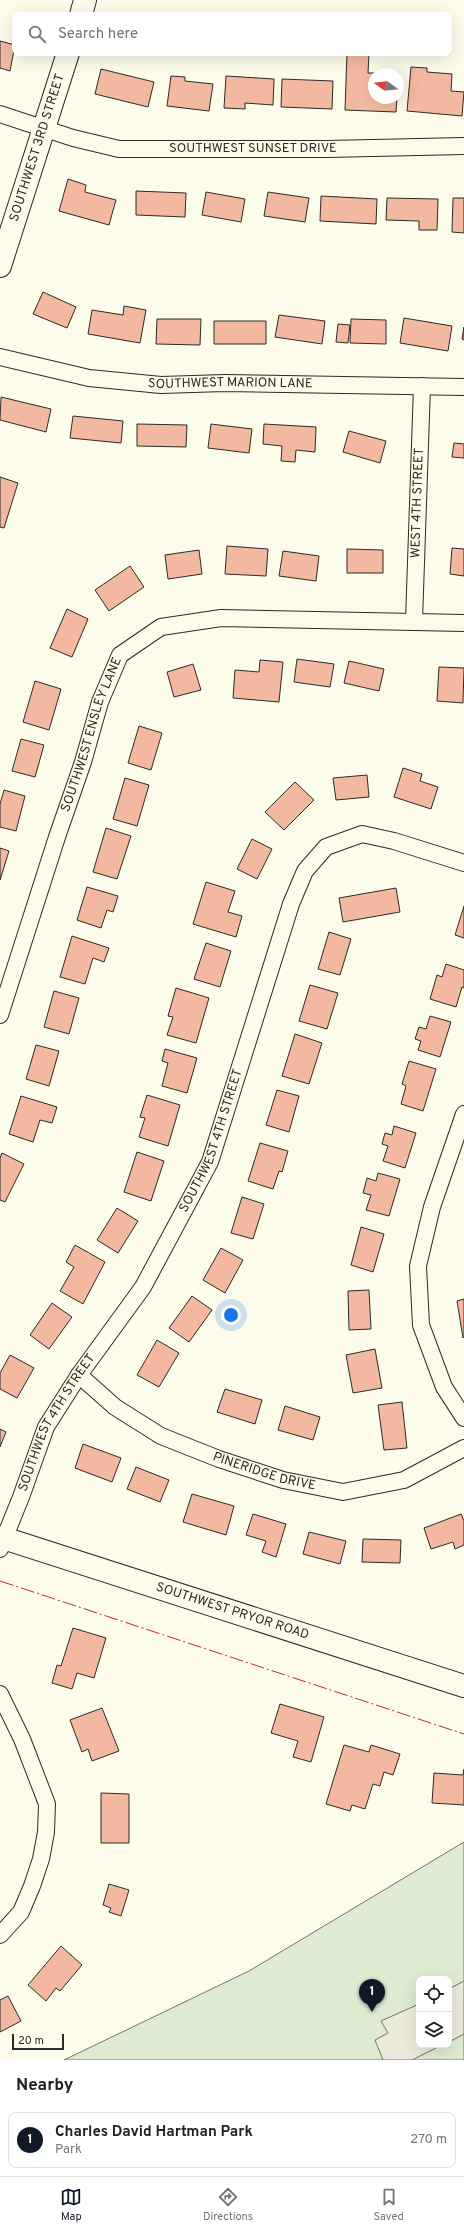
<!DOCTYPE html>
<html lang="en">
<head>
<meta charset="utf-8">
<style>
  body { margin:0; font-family:Overpass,sans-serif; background:#f2f2f2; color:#202124 }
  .controls { position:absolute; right:12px; bottom:12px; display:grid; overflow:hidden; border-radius:8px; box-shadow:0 4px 16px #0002 }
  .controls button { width:36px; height:36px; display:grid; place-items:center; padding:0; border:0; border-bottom:1px solid #e0e0e0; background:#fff; color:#202124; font:20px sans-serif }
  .compass { position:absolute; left:368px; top:68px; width:36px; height:36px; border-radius:50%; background:#fff; box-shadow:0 4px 16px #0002; rotate:285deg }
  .scale { position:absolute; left:12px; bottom:10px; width:52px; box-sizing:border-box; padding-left:4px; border:2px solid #2b2b2b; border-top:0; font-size:11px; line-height:14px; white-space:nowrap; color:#2b2b2b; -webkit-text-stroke:3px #fdfbea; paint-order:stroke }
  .you { position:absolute; left:231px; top:1315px; width:14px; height:14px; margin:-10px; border:3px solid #fff; border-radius:50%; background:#1a73e8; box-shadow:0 0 0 6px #1a73e833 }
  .badge { display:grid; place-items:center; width:26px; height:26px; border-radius:50%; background:#111827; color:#fff; font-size:13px; font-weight:700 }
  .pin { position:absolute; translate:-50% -33px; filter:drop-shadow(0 1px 2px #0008) }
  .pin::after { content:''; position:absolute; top:21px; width:14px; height:12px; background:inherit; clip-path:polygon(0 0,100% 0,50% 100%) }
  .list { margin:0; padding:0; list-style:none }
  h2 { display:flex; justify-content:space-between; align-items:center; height:52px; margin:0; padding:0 16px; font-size:17px }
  h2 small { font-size:13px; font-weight:400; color:#757577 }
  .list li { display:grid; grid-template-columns:26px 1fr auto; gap:12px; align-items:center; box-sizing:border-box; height:56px; margin:0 8px 8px; padding:0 8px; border:1px solid #e0e0e0; border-radius:8px }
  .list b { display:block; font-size:15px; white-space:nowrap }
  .list p { margin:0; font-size:13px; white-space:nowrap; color:#757577 }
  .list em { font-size:13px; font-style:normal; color:#757577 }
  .icon { flex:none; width:22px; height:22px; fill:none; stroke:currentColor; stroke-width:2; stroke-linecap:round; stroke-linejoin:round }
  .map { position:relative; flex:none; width:464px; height:2060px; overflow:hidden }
  .search { position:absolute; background:#fff; box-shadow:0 4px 16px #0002; left:12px; right:12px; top:12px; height:44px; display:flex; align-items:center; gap:10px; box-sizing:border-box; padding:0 14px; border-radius:8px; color:#757577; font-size:15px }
  .sheet { height:116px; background:#fff }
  nav { display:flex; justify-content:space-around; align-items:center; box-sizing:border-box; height:56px; border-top:1px solid #e0e0e0; background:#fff; font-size:11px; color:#757577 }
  nav a { display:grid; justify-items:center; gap:2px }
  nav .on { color:#111827 }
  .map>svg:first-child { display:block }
</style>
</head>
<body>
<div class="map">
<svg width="464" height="2060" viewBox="0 0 464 2060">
  <rect width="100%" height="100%" fill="#fdfbea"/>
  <path fill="#deebd1" stroke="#74746e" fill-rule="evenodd" d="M464 1842V2060H64L249 1971ZM419 1979H449V2045H419Z"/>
  <path fill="#eceadb" stroke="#74746e" d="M464 1981V2034L449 2042V1989Z
    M419 2004V2045H442L412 2060H383L375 2040 388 2033 381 2021Z"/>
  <path fill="#f2b8a0" stroke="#2b2b2b" d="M0 41 15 45 10 71 0 68Z
    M347 53 369 54 368 73H383L374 74V98H397L396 112 345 110Z
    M411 67 427 68V72L452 74 451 91 464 92 462 116 407 111Z
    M101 69 154 82 148 107 95 94Z
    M171 76 185 77V81L213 84 209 111 167 106Z
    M226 76 274 79 273 105 245 103V109L224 108Z
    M282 79 333 81 332 109 281 107Z
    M68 179 86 185 85 192 116 200 109 225 59 211Z
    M136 191 186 193 185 217 136 215Z
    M206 192 245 199 241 222 202 215Z
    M268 192 309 198 305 222 264 216Z
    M321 196 377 199 376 224 320 221Z
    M387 198 438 199 437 230H419V221L386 220Z
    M453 198H464V233L452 232Z
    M43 292 76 307 67 328 33 314Z
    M124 306 146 310 140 343 88 334 92 310 123 315Z
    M279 315 325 321 322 344 275 337Z
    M404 318 452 326 448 351 400 343Z
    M157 319H201L200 345 156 344Z
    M351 319 386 320V344L350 343Z
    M214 321H266V344H214Z
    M338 324 350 325 348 343 336 342Z
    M464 327V340L462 339Z
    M1 397 51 409 46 432 0 420Z
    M73 416 123 421 121 443 70 438Z
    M137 424 187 425 186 447 137 446Z
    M211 424 252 429 249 453 208 448Z
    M264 424 316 427 315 452 296 450 295 462 281 461 282 446 263 444Z
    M349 431 386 441 380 463 343 452Z
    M454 443 464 444V458L452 457Z
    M0 477 18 483 4 528 0 527Z
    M227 546 268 549 266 576 225 574Z
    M452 548 464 549V576L450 574Z
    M347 549 383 550V573H347Z
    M199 550 202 574 168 579 165 555Z
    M283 551 319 556 316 581 279 576Z
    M130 566 144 587 109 611 95 590Z
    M67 609 88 619 72 657 50 648Z
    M297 659 334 664 330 687 294 682Z
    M260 660 283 662 279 702 233 698 235 670 259 672Z
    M349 661 384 669 379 691 344 683Z
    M193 664 201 690 174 697 167 672Z
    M439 667 464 668 463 703 437 701Z
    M35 681 61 689 49 730 23 722Z
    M139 726 162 733 151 770 128 763Z
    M21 739 44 745 35 777 12 771Z
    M403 768 422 774 420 781 438 787 431 809 394 797Z
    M367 775 369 797 336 800 333 778Z
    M125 778 149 785 137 826 113 819Z
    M295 782 314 800 284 830 265 812Z
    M4 790 25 796 16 831 0 827V804Z
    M106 828 131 836 117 879 93 872Z
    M252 839 272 849 257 879 237 869Z
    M0 848 9 851 0 880Z
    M206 882 235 891 228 912 242 916 236 937 193 924Z
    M87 887 118 896 113 912 107 910 101 928 77 920Z
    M396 888 400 912 343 922 339 898Z
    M464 906V938L455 935Z
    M329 932 351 939 340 975 318 969Z
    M72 936 109 948 104 962 93 958 85 984 60 977Z
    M206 943 231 951 220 987 194 979Z
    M446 964 464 970V988L462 987 456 1007 430 999 437 975 442 977Z
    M310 985 338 993 327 1029 299 1021Z
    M176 988 209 998 196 1043 167 1035 173 1017 168 1016Z
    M54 991 79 998 69 1034 44 1027Z
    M430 1016 451 1022 440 1057 418 1050 421 1041 415 1039 419 1027 426 1029Z
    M295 1034 322 1043 309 1084 282 1076Z
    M36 1045 59 1051 49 1086 26 1079Z
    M165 1049 197 1058 187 1093 162 1086 168 1063 162 1061Z
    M409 1061 436 1069 423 1111 401 1104 406 1086 402 1084Z
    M277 1090 299 1096 289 1132 266 1125Z
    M147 1095 180 1105 168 1146 139 1137 145 1118 140 1117Z
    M21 1096 57 1107 52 1123 40 1120 33 1142 9 1134Z
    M394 1126 416 1133 405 1168 383 1161 388 1146 382 1144 385 1133 392 1135Z
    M260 1143 288 1151 282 1172 279 1171 273 1189 248 1181Z
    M137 1152 164 1161 151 1201 124 1192Z
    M2 1153 24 1164 5 1202 0 1200V1158Z
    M378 1173 400 1179 389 1216 366 1210 371 1195 363 1193 367 1178 376 1181Z
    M242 1197 264 1204 253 1239 231 1233Z
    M117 1208 138 1221 118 1253 97 1240Z
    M361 1227 384 1234 373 1272 351 1265Z
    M75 1245 105 1262 83 1304 60 1291 74 1267 66 1262Z
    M221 1248 243 1260 225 1293 203 1280Z
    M369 1290 371 1329 349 1330 348 1291Z
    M192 1296 212 1310 189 1342 169 1328Z
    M464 1299V1337L463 1338 457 1301Z
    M52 1303 72 1317 49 1349 30 1335Z
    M157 1340 179 1353 159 1387 137 1375Z
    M375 1349 382 1388 353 1393 346 1355Z
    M10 1355 34 1368 17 1398 0 1389V1373Z
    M225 1389 262 1400 255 1424 217 1412Z
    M402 1402 407 1448 384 1450 378 1405Z
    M285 1406 320 1417 313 1440 278 1430Z
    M0 1429 6 1432 0 1447Z
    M83 1444 121 1458 112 1482 75 1468Z
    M136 1467 169 1480 160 1502 127 1489Z
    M192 1494 234 1506 226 1535 183 1522Z
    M253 1514 286 1524 276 1557 262 1552 266 1541 246 1535Z
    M461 1514 464 1521V1545L455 1549 453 1542 431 1549 424 1528Z
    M309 1532 346 1541 340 1564 303 1554Z
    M363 1539 401 1540 400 1563 362 1562Z
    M73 1628 106 1638 94 1678 77 1673 72 1689 52 1683 57 1665 61 1666Z
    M280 1704 324 1717 311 1762 293 1757 298 1741 271 1733Z
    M102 1708 119 1751 92 1761 88 1749 82 1752 70 1720Z
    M344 1745 369 1752 371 1745 400 1754 393 1775 384 1772 380 1786 373 1784 365 1809 352 1805 350 1811 326 1804Z
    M464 1769V1805L432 1803 434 1773 463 1775Z
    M101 1793 129 1794V1843H101Z
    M109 1884 129 1890 121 1916 109 1912 111 1908 103 1905Z
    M61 1946 82 1965 60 1991 56 1988 46 2001 28 1985Z
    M8 1996 21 2021 0 2032V2000Z"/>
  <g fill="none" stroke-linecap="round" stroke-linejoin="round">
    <g stroke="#2b2b2b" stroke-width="18">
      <g id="street">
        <path id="s1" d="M0 114 73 138 119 149H327L464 146"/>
        <path id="s2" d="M0 357 89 378 161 385 225 383 464 387"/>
        <path id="s3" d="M414 621 422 386"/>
        <path id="s4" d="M0 1015 57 837 83 762 100 702 120 655 161 627 221 618 464 623"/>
        <path d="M464 1114 432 1207 418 1266 421 1325 444 1387 464 1418"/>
        <path id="s5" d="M79 1375 115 1407 161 1436 219 1459 283 1480 343 1492 404 1480 464 1448"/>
        <path id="s6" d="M0 1549 21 1497 46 1427 79 1375 143 1287 210 1162 291 904 305 871 326 847 362 834 394 841 464 863"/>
        <path d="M0 1694 22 1739 47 1804 46 1832 41 1859 32 1886 21 1912 0 1935"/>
      </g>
    </g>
    <g stroke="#2b2b2b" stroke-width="24">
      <g id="secondary">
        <path d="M81 15 85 0"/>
        <path id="s7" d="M0 266 68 53"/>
        <path id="s8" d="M0 1537 464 1686"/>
      </g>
    </g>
    <use href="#street" stroke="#fdfbea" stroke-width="16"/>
    <use href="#secondary" stroke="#fdfbea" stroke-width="22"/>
    <path stroke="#c62828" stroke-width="1" stroke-dasharray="14 3 2 3" stroke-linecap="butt" d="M0 1581 464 1734"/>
  </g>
  <g text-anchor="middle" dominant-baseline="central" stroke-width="3" stroke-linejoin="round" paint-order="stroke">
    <g font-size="13" fill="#2b2b2b" stroke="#fdfbea">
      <text stroke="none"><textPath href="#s7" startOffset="124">SOUTHWEST 3RD STREET</textPath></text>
      <text stroke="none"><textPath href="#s1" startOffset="258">SOUTHWEST SUNSET DRIVE</textPath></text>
      <text stroke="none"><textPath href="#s2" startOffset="233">SOUTHWEST MARION LANE</textPath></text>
      <text stroke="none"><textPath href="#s3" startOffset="118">WEST 4TH STREET</textPath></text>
      <text stroke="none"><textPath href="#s4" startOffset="295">SOUTHWEST ENSLEY LANE</textPath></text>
      <text stroke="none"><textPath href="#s6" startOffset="463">SOUTHWEST 4TH STREET</textPath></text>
      <text stroke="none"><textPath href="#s6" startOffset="139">SOUTHWEST 4TH STREET</textPath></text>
      <text stroke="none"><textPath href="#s5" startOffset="212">PINERIDGE DRIVE</textPath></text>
      <text stroke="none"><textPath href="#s8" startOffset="244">SOUTHWEST PRYOR ROAD</textPath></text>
    </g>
  </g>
</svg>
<div class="controls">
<button><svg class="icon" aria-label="locate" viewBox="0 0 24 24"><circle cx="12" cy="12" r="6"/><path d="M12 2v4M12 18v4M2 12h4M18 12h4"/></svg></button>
<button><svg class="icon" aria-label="layers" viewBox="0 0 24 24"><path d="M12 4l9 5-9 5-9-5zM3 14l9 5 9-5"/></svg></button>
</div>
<svg class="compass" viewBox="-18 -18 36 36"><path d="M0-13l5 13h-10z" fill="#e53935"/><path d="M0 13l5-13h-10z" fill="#757577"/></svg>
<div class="scale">20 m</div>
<div class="you"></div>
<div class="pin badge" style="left:372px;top:2012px">1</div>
<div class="search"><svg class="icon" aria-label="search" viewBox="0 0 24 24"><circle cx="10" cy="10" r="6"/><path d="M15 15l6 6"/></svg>Search here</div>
</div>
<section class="sheet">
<h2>Nearby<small></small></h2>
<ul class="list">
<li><span class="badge">1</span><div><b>Charles David Hartman Park</b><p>Park</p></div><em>270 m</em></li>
</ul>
</section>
<nav>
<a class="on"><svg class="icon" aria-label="map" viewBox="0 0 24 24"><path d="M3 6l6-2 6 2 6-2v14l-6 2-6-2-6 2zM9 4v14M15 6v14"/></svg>Map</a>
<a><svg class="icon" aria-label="directions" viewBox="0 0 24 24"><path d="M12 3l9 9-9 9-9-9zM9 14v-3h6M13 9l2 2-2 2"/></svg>Directions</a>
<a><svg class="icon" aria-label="saved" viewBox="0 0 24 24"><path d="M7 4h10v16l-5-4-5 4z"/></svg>Saved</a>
</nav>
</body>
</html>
